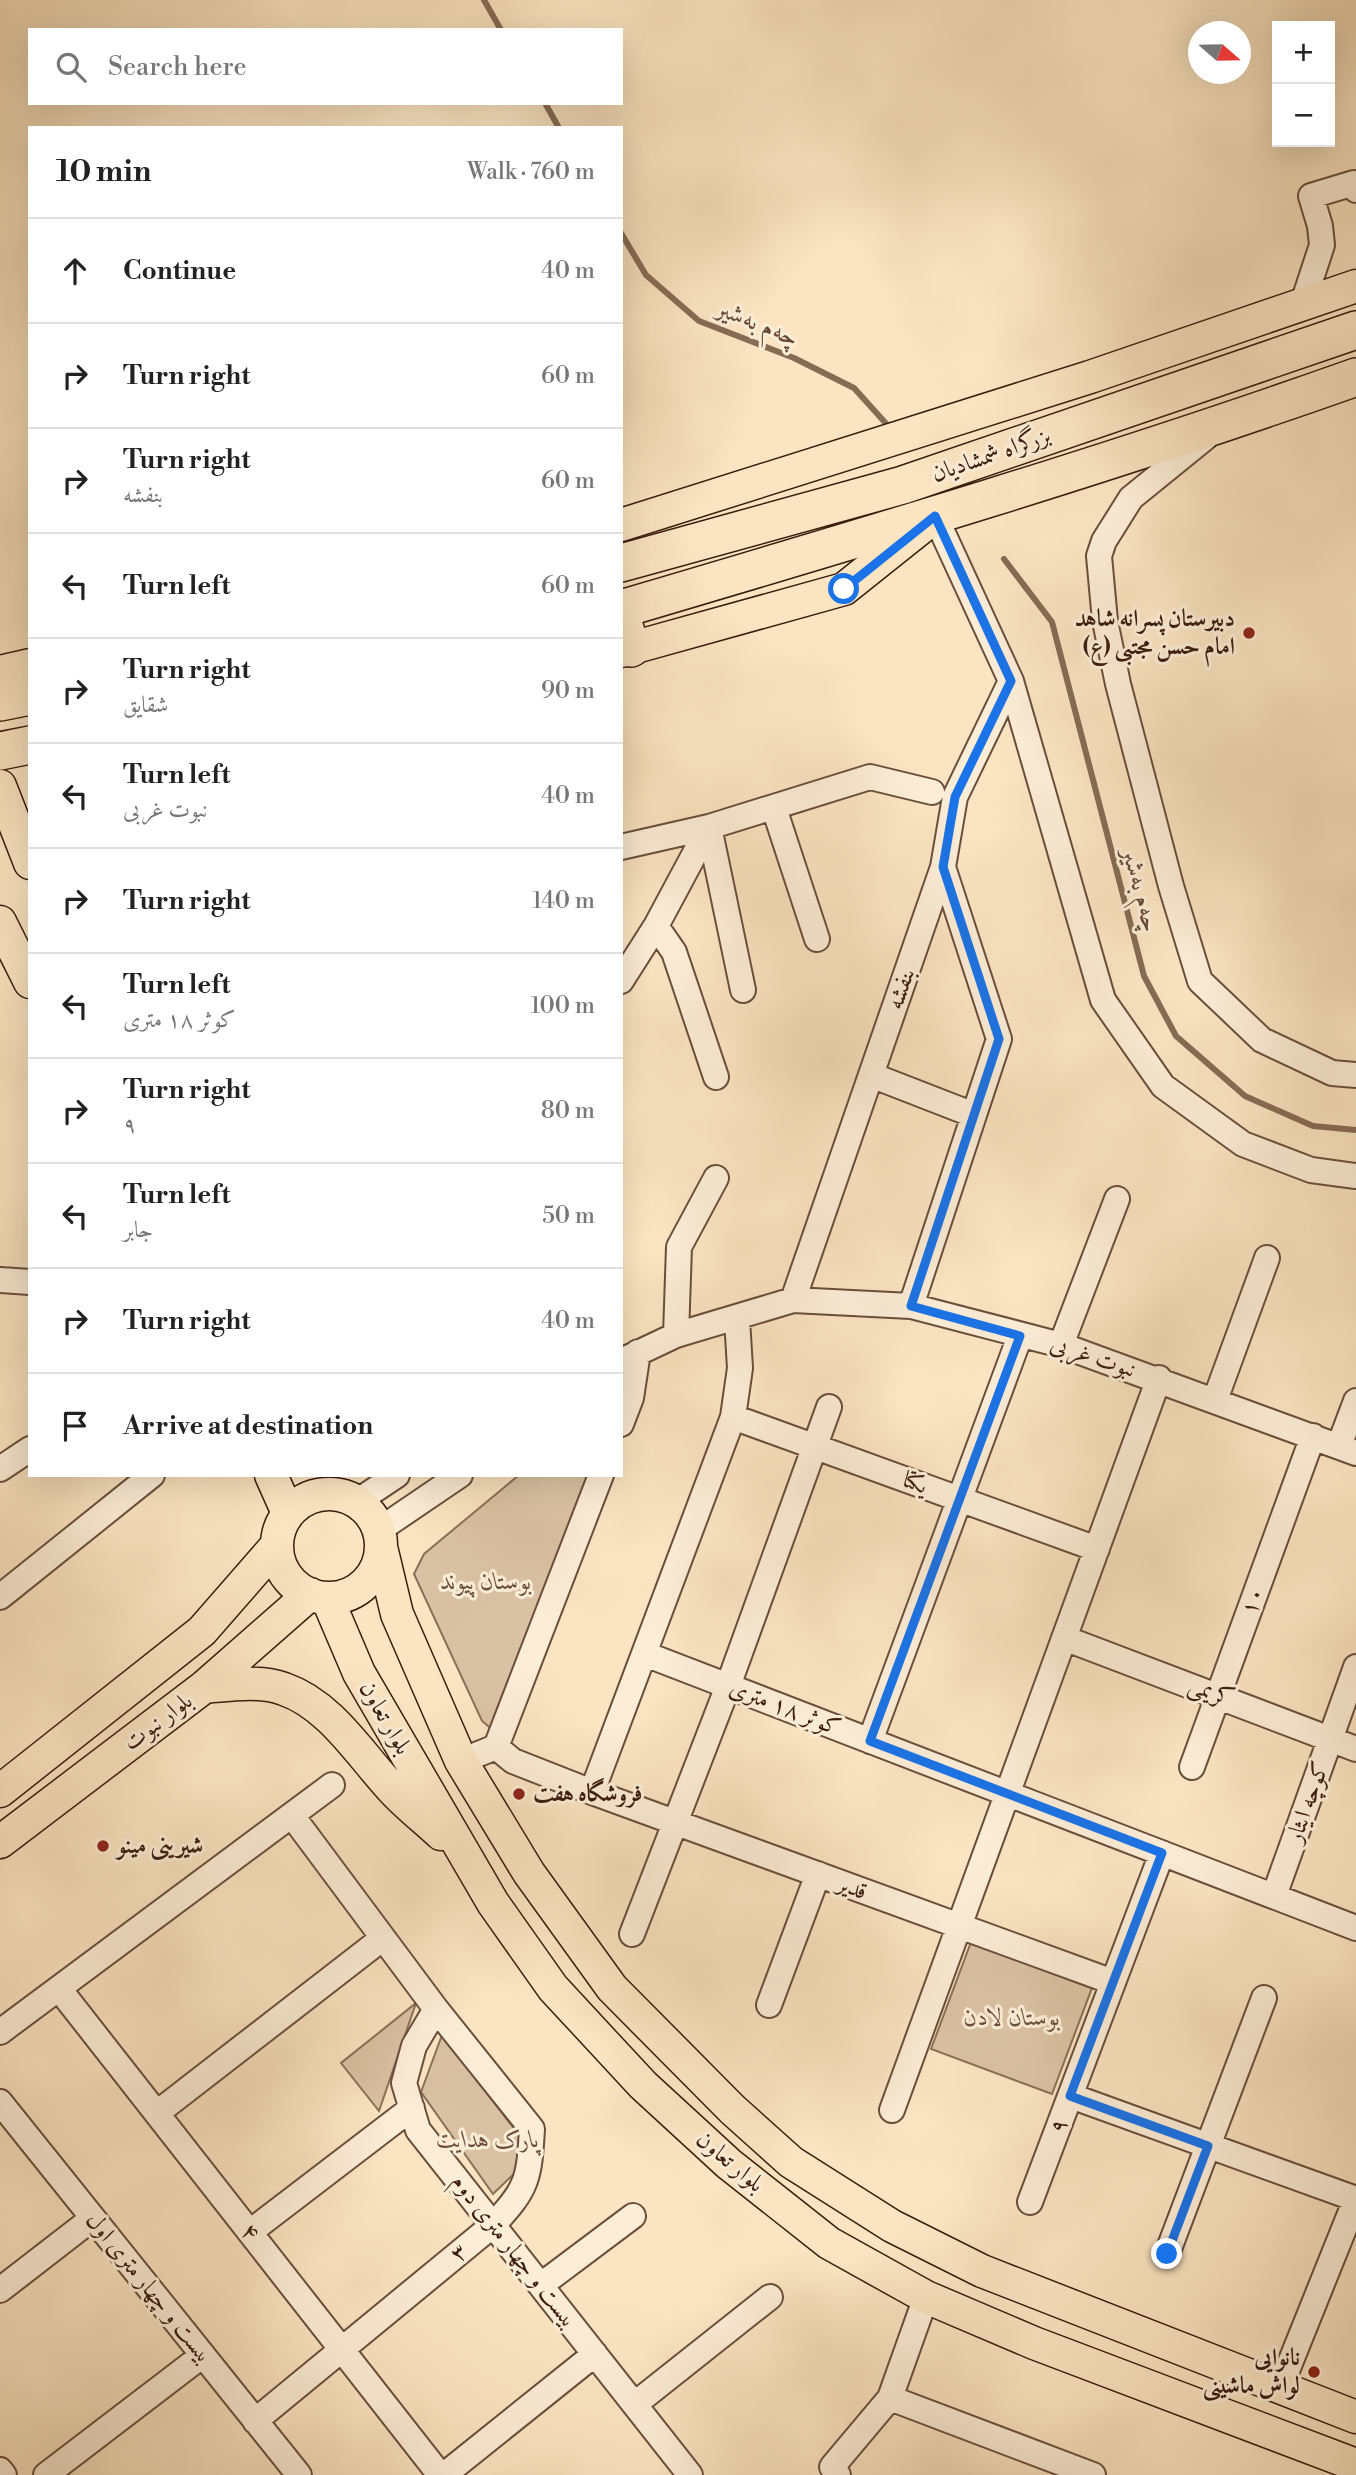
<!DOCTYPE html>
<html lang="en">
<head>
<meta charset="utf-8">
<style>
  body { margin:0; font-family:"Libre Bodoni",Amiri,serif; background:#f2f2f2; color:#222 }
  .controls { position:absolute; right:21px; top:21px; display:grid; overflow:hidden; border-radius:0px; box-shadow:0 7px 28px #0002 }
  .controls button { width:63px; height:63px; display:grid; place-items:center; padding:0; border:0; border-bottom:2px solid #e0e0e0; background:#fff; color:#222; font:35px sans-serif }
  .compass { position:absolute; left:1188px; top:21px; width:63px; height:63px; border-radius:50%; background:#fff; box-shadow:0 7px 28px #0002; rotate:110deg }
  .stop { position:absolute; width:21px; height:21px; margin:-16px; border:5px solid #1a73e8; border-radius:50%; background:#fff }
  .stop.end { background:#1a73e8; border-color:#fff; box-shadow:0 2px 7px #0008 }
  .list { margin:0; padding:0; list-style:none }
  h2 { display:flex; justify-content:space-between; align-items:center; height:91px; margin:0; padding:0 28px; font-size:30px }
  h2 small { font-size:23px; font-weight:400; color:#767676 }
  .list li { display:grid; grid-template-columns:46px 1fr auto; gap:21px; align-items:center; box-sizing:border-box; height:105px; padding:0 28px; border-top:2px solid #e0e0e0 }
  .list b { display:block; font-size:26px; white-space:nowrap }
  .list p { margin:0; font-size:23px; white-space:nowrap; color:#767676 }
  .list em { font-size:23px; font-style:normal; color:#767676 }
  .icon { flex:none; width:38px; height:38px; fill:none; stroke:currentColor; stroke-width:2; stroke-linecap:round; stroke-linejoin:round }
  .map { position:relative; flex:none; width:1356px; height:2475px; overflow:hidden }
  .search { position:absolute; background:#fff; box-shadow:0 7px 28px #0002; left:28px; top:28px; width:595px; height:77px; display:flex; align-items:center; gap:18px; box-sizing:border-box; padding:0 24px; border-radius:0px; color:#767676; font-size:26px }
  .panel { position:absolute; background:#fff; box-shadow:0 7px 28px #0002; left:28px; top:126px; width:595px; height:1351px; border-radius:0px }
  .map>svg:first-child { display:block }
</style>
</head>
<body>
<div class="map">
<svg width="1356" height="2475" viewBox="0 0 1356 2475">
  <rect width="100%" height="100%" fill="#fae4c1"/>
  <filter id="stains"><feTurbulence type="fractalNoise" baseFrequency=".00286" numOctaves="4"/><feColorMatrix values="0 0 0 0 .2 0 0 0 0 .09 0 0 0 0 .02 0 0 0 .5 -.17"/></filter>
  <radialGradient id="worn" r=".72"><stop offset=".6" stop-color="#630" stop-opacity="0"/><stop offset="1" stop-color="#630" stop-opacity=".3"/></radialGradient>
  <path fill="#d9c2a3" stroke="#8a6f58" stroke-width="2" d="M519 1475H592L494 1731 482 1721 414 1574 424 1554Z
    M971 1942 1092 1988 1052 2094 931 2049Z
    M416 2003 379 2111 341 2063Z
    M442 2035 519 2135 520 2168 493 2194 421 2092Z"/>
  <g fill="none" stroke-linecap="round" stroke-linejoin="round">
    <path stroke="#866b55" stroke-width="6" d="M484 0 501 30
      M545 103 559 128
      M621 233 646 275 699 321 794 358 854 388 891 429
      M1004 559 1052 622 1144 976 1176 1036 1245 1096 1313 1126 1356 1130"/>
    <g stroke="#6a4e3b" stroke-width="28">
      <path id="minor" d="M1302 306 1322 245 1320 226 1311 196 1354 183 1356 190
        M1205 438 1131 498 1104 541 1099 556 1105 621 1118 684 1171 886 1200 981 1262 1040 1332 1073 1356 1075
        M935 516 1011 681 1103 1000 1163 1086 1243 1144 1311 1170 1356 1176
        M774 808 817 939
        M709 827 743 990
        M621 847 709 827 870 777 932 792
        M656 926 674 952 716 1077
        M621 981 656 926 709 827
        M871 1075 974 1115
        M0 1280 30 1282
        M793 1300 943 867 955 797 1011 681
        M911 1306 999 1039 943 867
        M676 1335 679 1247 716 1178
        M1061 1345 1117 1199
        M621 1361 676 1335 793 1300 911 1306 1061 1345 1356 1453
        M1215 1400 1267 1258
        M733 1417 1097 1549
        M621 1424 631 1398 638 1352
        M1339 1446 1356 1401
        M0 1469 30 1449
        M358 1501 397 1475
        M379 1530 460 1475
        M0 1597 152 1475
        M1064 1638 1356 1749
        M645 1654 1356 1928
        M870 1741 1020 1336
        M496 1747 513 1761 592 1792 1113 1982
        M461 1761 496 1747 601 1475
        M1192 1767 1313 1436
        M592 1792 733 1417 740 1368 737 1319
        M1274 1896 1356 1667
        M632 1934 728 1686 829 1407
        M60 1990 440 2475
        M769 2005 818 1874
        M436 2009 414 2046 404 2083 418 2130 690 2475
        M0 2032 332 1785
        M1071 2096 1356 2199
        M0 2102 299 2475
        M892 2110 1159 1378
        M157 2113 383 1938
        M1030 2202 1162 1853
        M250 2232 412 2108
        M1167 2254 1264 1998
        M541 2285 633 2216
        M0 2290 93 2218
        M1280 2388 1356 2199
        M890 2398 1093 2475
        M635 2404 770 2297
        M255 2421 493 2225C528 2188 529 2179 532 2129L436 2009 293 1817
        M0 2470 4 2475
        M46 2475 203 2355
        M444 2475 595 2354
        M838 2475 832 2467 890 2398 926 2297"/>
    </g>
    <g stroke="#3a1c0e" stroke-width="35">
      <path id="major" d="M621 525 1090 377 1356 286
        M621 651 844 589 933 518
        M0 672 30 665
        M0 786 30 863
        M0 922 30 982
        M271 1475 288 1513
        M277 1546a52 52 0 1 1 104 0a52 52 0 1 1-104 0Z
        M381 1547 397 1614 461 1761 529 1873 612 1988 732 2109 791 2162 892 2226 982 2271 1356 2417
        M327 1598 359 1673 493 1903 553 1988 643 2085 729 2164 829 2243 926 2297 1034 2343 1356 2465
        M204 1687C229 1685 260 1680 284 1689 331 1705 361 1756 394 1791 408 1806 426 1820 441 1834
        M0 1791 202 1631 277 1545
        M0 1842 204 1687 310 1594"/>
    </g>
    <g stroke="#3a1c0e" stroke-width="40">
      <path id="highway" d="M621 563 903 485 1356 330
        M621 609C868 536 1114 463 1356 377
        M621 616 631 648
        M0 702 30 696
        M0 751 30 745"/>
    </g>
    <use href="#minor" stroke="#fcedd7" stroke-width="24"/>
    <use href="#major" stroke="#fae4c1" stroke-width="32"/>
    <use href="#highway" stroke="#fae4c1" stroke-width="37"/>
  </g>
  <g fill="none" stroke-linecap="round" stroke-linejoin="round">
    <path stroke="#1a73e8" stroke-width="9" d="M844 589 935 516 1011 681 955 797 943 867 999 1039 911 1306 1020 1336 870 1741 1162 1853 1070 2096 1208 2146 1167 2254"/>
  </g>
  <g fill="#8f2418" stroke="#fcedd7" stroke-width="2.5">
    <circle cx="1249" cy="633" r="7"/>
    <circle cx="519" cy="1794" r="7"/>
    <circle cx="103" cy="1846" r="7"/>
    <circle cx="1314" cy="2372" r="7"/>
  </g>
  <g text-anchor="middle" dominant-baseline="central" stroke-width="6" stroke-linejoin="round" paint-order="stroke">
    <g font-size="24" fill="#3a1c0e" stroke="#fcedd7">
      <text transform="translate(991 455) rotate(-19)">بزرگراه شمشادیان</text>
      <text transform="translate(901 989) rotate(-71)">بنفشه</text>
      <text transform="translate(1093 1357) rotate(18)">نبوت غربی</text>
      <text transform="translate(915 1483) rotate(20)">یکتا</text>
      <text transform="translate(1253 1601) rotate(-70)">۱۰</text>
      <text transform="translate(1211 1692) rotate(21)">کریمی</text>
      <text transform="translate(785 1708) rotate(21)">کوثر ۱۸ متری</text>
      <text transform="translate(385 1718) rotate(60)">بلوار تعاون</text>
      <text transform="translate(158 1722) rotate(-37)">بلوار نبوت</text>
      <text transform="translate(1308 1802) rotate(-70)">کوچه ایثار</text>
      <text transform="translate(852 1888) rotate(21)">قدیر</text>
      <text transform="translate(1059 2126) rotate(-69)">۹</text>
      <text transform="translate(730 2162) rotate(40)">بلوار تعاون</text>
      <text transform="translate(250 2232) rotate(52)">۴</text>
      <text transform="translate(514 2251) rotate(52)">بیست و چهار متری دوم</text>
      <text transform="translate(459 2253) rotate(-40)">۳</text>
      <text transform="translate(149 2288) rotate(51)">بیست و چهار متری اول</text>
    </g>
    <g font-size="24" font-weight="bold" fill="#3a1c0e" stroke="#fcedd7" text-anchor="end">
      <text x="1235" y="619">دبیرستان پسرانه شاهد<tspan x="1235" dy="28">امام حسن مجتبی (ع)</tspan></text>
      <text x="533" y="1794" text-anchor="start">فروشگاه هفت</text>
      <text x="117" y="1846" text-anchor="start">شیرینی مینو</text>
      <text x="1300" y="2358">نانوایی<tspan x="1300" dy="28">لواش ماشینی</tspan></text>
    </g>
    <g font-size="24" font-style="italic" fill="#6a4e3b" stroke="#fcedd7">
      <text x="486" y="1582">بوستان پیوند</text>
      <text x="1012" y="2018">بوستان لادن</text>
      <text x="488" y="2140">پارک‌ هدایت</text>
    </g>
    <g font-size="26" font-style="italic" fill="#664a37" stroke="#fcedd7">
      <text transform="translate(758 323) rotate(22)">چەم بەشیر</text>
      <text transform="translate(1141 890) rotate(75)">چەم بەشیر</text>
    </g>
  </g>
  <rect width="100%" height="100%" filter="url(#stains)"/>
  <rect width="100%" height="100%" fill="url(#worn)"/>
</svg>
<div class="controls">
<button>+</button>
<button>−</button>
</div>
<svg class="compass" viewBox="-18 -18 36 36"><path d="M0-13l5 13h-10z" fill="#e53935"/><path d="M0 13l5-13h-10z" fill="#767676"/></svg>
<div class="stop" style="left:844px;top:589px"></div>
<div class="stop end" style="left:1167px;top:2254px"></div>
<div class="search"><svg class="icon" aria-label="search" viewBox="0 0 24 24"><circle cx="10" cy="10" r="6"/><path d="M15 15l6 6"/></svg>Search here</div>
<section class="panel">
<h2>10 min<small>Walk · 760 m</small></h2>
<ul class="list">
<li><svg class="icon" aria-label="ahead" viewBox="0 0 24 24"><path d="M12 20V5M6 11l6-6 6 6"/></svg><div><b>Continue</b></div><em>40 m</em></li>
<li><svg class="icon" aria-label="right" viewBox="0 0 24 24"><path d="M7 20v-9h11M14 6l5 5-5 5"/></svg><div><b>Turn right</b></div><em>60 m</em></li>
<li><svg class="icon" aria-label="right" viewBox="0 0 24 24"><path d="M7 20v-9h11M14 6l5 5-5 5"/></svg><div><b>Turn right</b><p>بنفشه</p></div><em>60 m</em></li>
<li><svg class="icon" aria-label="left" viewBox="0 0 24 24"><path d="M17 20v-9H6M10 6l-5 5 5 5"/></svg><div><b>Turn left</b></div><em>60 m</em></li>
<li><svg class="icon" aria-label="right" viewBox="0 0 24 24"><path d="M7 20v-9h11M14 6l5 5-5 5"/></svg><div><b>Turn right</b><p>شقایق</p></div><em>90 m</em></li>
<li><svg class="icon" aria-label="left" viewBox="0 0 24 24"><path d="M17 20v-9H6M10 6l-5 5 5 5"/></svg><div><b>Turn left</b><p>نبوت غربی</p></div><em>40 m</em></li>
<li><svg class="icon" aria-label="right" viewBox="0 0 24 24"><path d="M7 20v-9h11M14 6l5 5-5 5"/></svg><div><b>Turn right</b></div><em>140 m</em></li>
<li><svg class="icon" aria-label="left" viewBox="0 0 24 24"><path d="M17 20v-9H6M10 6l-5 5 5 5"/></svg><div><b>Turn left</b><p>کوثر ۱۸ متری</p></div><em>100 m</em></li>
<li><svg class="icon" aria-label="right" viewBox="0 0 24 24"><path d="M7 20v-9h11M14 6l5 5-5 5"/></svg><div><b>Turn right</b><p>۹</p></div><em>80 m</em></li>
<li><svg class="icon" aria-label="left" viewBox="0 0 24 24"><path d="M17 20v-9H6M10 6l-5 5 5 5"/></svg><div><b>Turn left</b><p>جابر</p></div><em>50 m</em></li>
<li><svg class="icon" aria-label="right" viewBox="0 0 24 24"><path d="M7 20v-9h11M14 6l5 5-5 5"/></svg><div><b>Turn right</b></div><em>40 m</em></li>
<li><svg class="icon" aria-label="arrive" viewBox="0 0 24 24"><path d="M6 21V4h12l-3 4 3 4H6"/></svg><div><b>Arrive at destination</b></div></li>
</ul>
</section>
</div>
</body>
</html>
